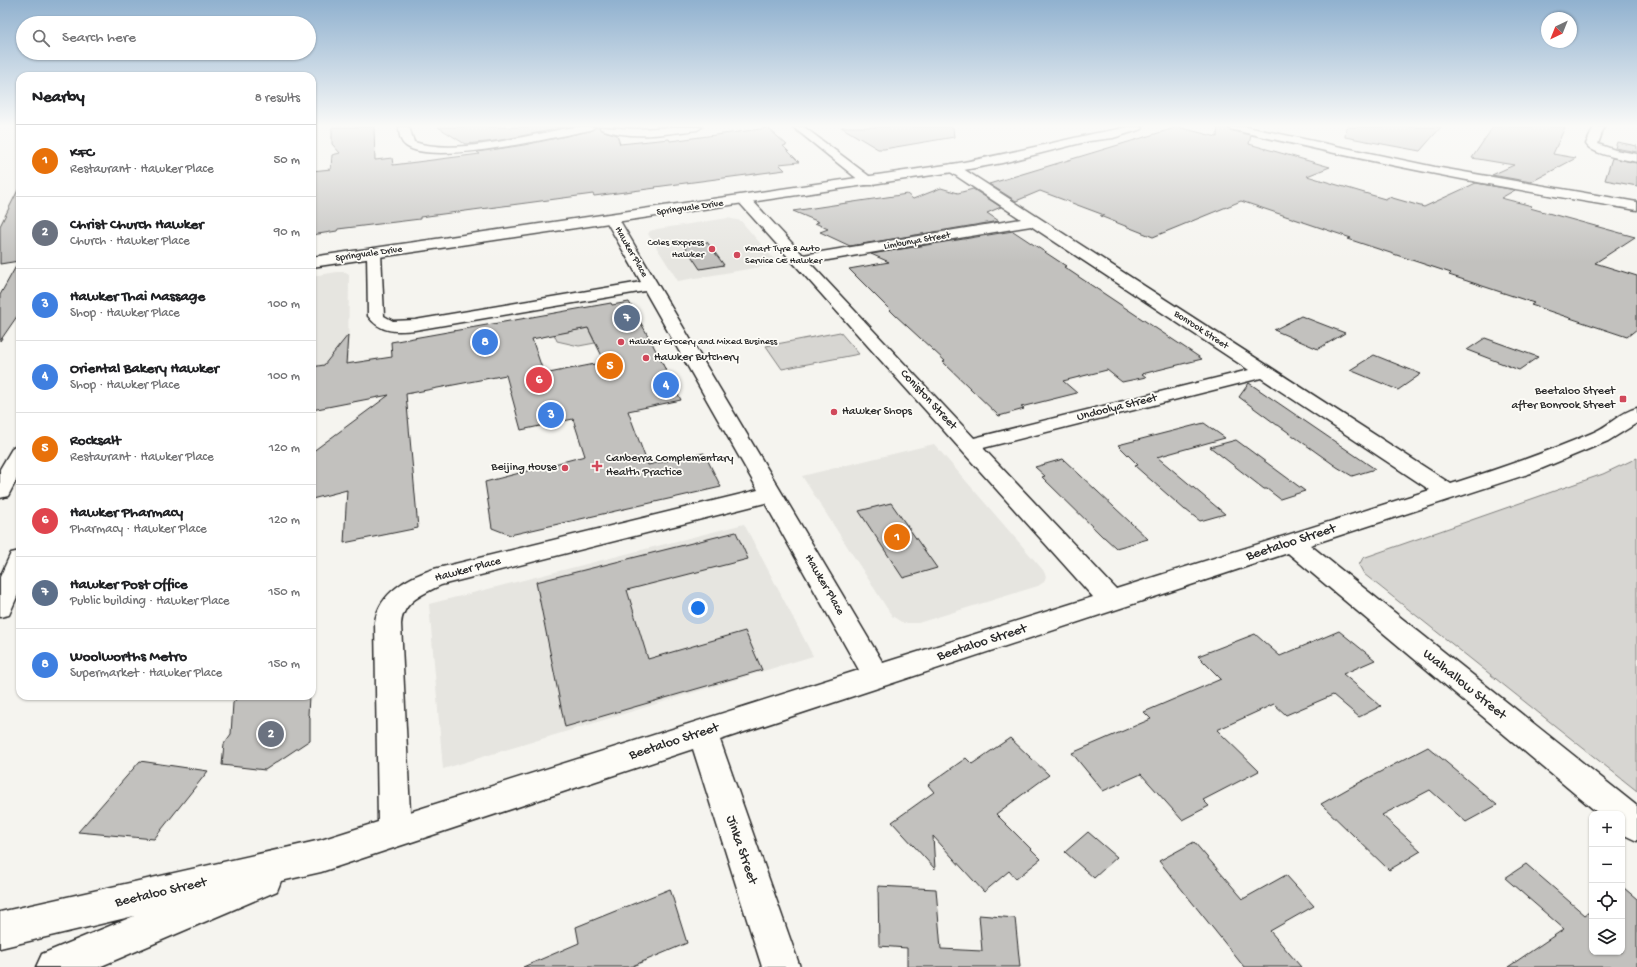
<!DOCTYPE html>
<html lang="en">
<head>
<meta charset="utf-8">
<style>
  body { margin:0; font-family:"Gochi Hand",sans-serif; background:#f6f6f6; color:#202124 }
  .controls { position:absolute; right:12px; bottom:12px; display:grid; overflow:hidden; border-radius:8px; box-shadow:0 1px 3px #0004 }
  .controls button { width:36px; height:36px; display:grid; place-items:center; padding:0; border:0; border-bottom:1px solid #e0e0e0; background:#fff; color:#202124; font:20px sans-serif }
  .compass { position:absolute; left:1541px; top:12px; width:36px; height:36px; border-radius:50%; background:#fff; box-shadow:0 1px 3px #0004; rotate:223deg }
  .you { position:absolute; left:698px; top:608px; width:14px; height:14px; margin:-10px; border:3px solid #fff; border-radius:50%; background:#1a73e8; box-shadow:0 0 0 6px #1a73e833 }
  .badge { display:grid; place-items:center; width:26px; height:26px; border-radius:50%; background:#ea580c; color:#fff; font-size:13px; font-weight:700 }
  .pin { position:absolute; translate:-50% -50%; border:2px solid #fff; box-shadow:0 1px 4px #0006 }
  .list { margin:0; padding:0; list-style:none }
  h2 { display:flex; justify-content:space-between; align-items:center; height:52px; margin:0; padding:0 16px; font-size:17px }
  h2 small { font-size:13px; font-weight:400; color:#757577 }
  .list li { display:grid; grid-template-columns:26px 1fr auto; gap:12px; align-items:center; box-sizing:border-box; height:72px; padding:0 16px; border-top:1px solid #e0e0e0 }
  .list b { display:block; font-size:15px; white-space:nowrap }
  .list p { margin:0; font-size:13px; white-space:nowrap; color:#757577 }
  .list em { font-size:13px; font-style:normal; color:#757577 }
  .icon { flex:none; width:22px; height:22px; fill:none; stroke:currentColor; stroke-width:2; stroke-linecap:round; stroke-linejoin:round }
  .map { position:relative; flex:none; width:1637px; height:967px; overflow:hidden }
  .search { position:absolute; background:#fff; box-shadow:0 1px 3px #0004; left:16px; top:16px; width:300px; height:44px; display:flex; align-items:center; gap:10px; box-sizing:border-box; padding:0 14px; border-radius:22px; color:#757577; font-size:15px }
  .panel { position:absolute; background:#fff; box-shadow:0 1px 3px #0004; left:16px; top:72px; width:300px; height:628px; border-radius:12px }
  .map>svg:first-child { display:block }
</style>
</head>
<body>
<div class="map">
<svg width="1637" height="967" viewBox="0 0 1637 967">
  <rect width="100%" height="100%" fill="#f5f4ef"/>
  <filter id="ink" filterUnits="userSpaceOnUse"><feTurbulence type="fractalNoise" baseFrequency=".025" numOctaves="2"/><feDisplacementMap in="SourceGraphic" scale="8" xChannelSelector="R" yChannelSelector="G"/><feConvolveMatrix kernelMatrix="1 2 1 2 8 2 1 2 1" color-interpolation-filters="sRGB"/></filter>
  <g filter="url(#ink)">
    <path fill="#e6e5e0" d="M728 218 741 221 778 264 678 281 648 234 650 231 657 229Z
      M337 272H346L349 275 348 363 378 358 379 397 312 410V276Z
      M934 444 1043 570 1046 576 1044 582 1038 586 918 623H903L892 616 802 476Z
      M744 524 813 656 443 769 429 604Z"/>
    <path fill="#d7d6d2" stroke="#81807e" d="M588 328 595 343 579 346 557 341 554 334Z
      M840 332 859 354 782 369 766 346Z
      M1637 458V791L1364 574 1359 565 1363 558 1603 474Z"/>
    <path fill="#c2c1be" stroke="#2b2b2b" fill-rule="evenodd" d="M332 127H374L375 160 392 158 393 165 480 154 477 152 524 145 590 131 596 127H599L601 130 617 135 620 144 669 139 670 141 768 128 787 145 783 146 799 162 779 164 785 170 655 187 656 188 594 196 593 194 526 203 420 217V219L338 229 337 231 312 235V171L331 169 332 155 340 153 332 144Z
      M438 127H567L496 141 465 144Z
      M841 127H953L954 137 884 149H878Z
      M1178 127 1217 137 1218 127H1228L1230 130 1251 135 1249 144 1330 167 1307 176 1385 199 1389 197 1424 207 1476 183 1515 190 1501 198 1532 206 1530 208 1635 237 1595 263 1637 276V329L1627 337 1531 305 1534 303 1449 275 1451 273 1348 239 1351 238 1241 201 1153 237 1100 216 1104 215 1040 191 1016 201 989 184Z
      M1346 127H1441L1420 151 1345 137Z
      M1493 127H1565L1553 154 1576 158 1531 182 1492 175 1514 165 1472 158Z
      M1617 142 1637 146V152L1615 148Z
      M1612 158 1637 163V186L1605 180Z
      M20 186V312L0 341V295L19 261 0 264V226Z
      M941 188 958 193 973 189 1001 207 987 213 999 221 850 246 820 232 828 229 815 223 819 222 793 211 907 194 913 199Z
      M1013 231 1066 266 1064 267 1202 359 1142 374 1146 377 1122 382 1107 370 1063 381 1077 393 1021 407 1024 409 999 416 943 362 945 361 895 315 849 269 889 262 871 254Z
      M707 242 724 265 700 269 684 245Z
      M629 302 651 341 681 400 628 411 648 465 704 453 721 487 510 535 492 528 485 482 585 456 573 419 521 430 506 375 406 394 418 528 344 543 347 490 312 499V452L389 395 312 410V367L324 365 348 335 346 364 392 357 391 342 611 303 612 305ZM588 328 605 362 544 374 532 339Z
      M1301 316 1345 333 1318 349 1274 330Z
      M1485 338 1538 357 1519 370 1467 350Z
      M1374 355 1421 374 1398 390 1350 370Z
      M1249 383 1375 469 1352 476 1337 467 1278 425H1277L1239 397Z
      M1204 423 1225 438 1157 457 1225 514 1200 521 1186 510H1185L1135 466 1138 465 1118 445Z
      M1236 440 1305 491 1280 499 1267 489H1264L1210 447Z
      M1063 459 1148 539 1116 548 1104 537H1103L1042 477 1045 476 1035 467Z
      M891 503 937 568 903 578 859 511Z
      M736 532 748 559 627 590 648 659 745 631 762 670 565 727 536 582Z
      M1339 631 1375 660 1343 674 1381 706 1359 717 1333 695 1286 715 1274 704 1217 730 1259 771 1203 800 1209 806 1182 820 1141 774 1103 791 1072 753 1151 719 1144 712 1221 679 1198 656 1255 634 1280 656Z
      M239 696H309L308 715 310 717V740L265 770 222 765 224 744 231 734 233 703Z
      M1010 738 1049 775 996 814 1041 859 1016 879 1009 871 984 892 933 836 935 869 892 822 934 792 928 785 966 758 972 764Z
      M1428 747 1497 805 1466 822 1430 790 1382 815 1421 851 1389 870 1321 804 1351 787Z
      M140 761 208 771 154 839 78 832Z
      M1088 832 1117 857 1094 878 1065 852Z
      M1194 842 1243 899 1286 875 1314 906 1270 931 1301 967H1244L1159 861Z
      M1526 864 1585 915 1592 910V952H1622V889L1624 888 1637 899V967H1508L1564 929 1505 878Z
      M878 886 936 889 941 949 982 951 979 915 1015 918 1020 967H907V948L879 946Z
      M670 889 687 943 630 967H523L579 943 576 927Z"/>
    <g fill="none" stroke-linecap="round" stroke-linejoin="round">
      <g stroke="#2b2b2b" stroke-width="3">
        <path id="minor" d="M399 127H409L414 142C452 154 506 140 544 133 561 129 578 125 595 127L590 130C554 137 434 166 406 146 400 142 399 133 399 127Z
          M600 127 638 129 673 127H702L697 130C664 134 633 140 601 129Z
          M793 127H804L873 179 875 182 873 185H865Z
          M1594 127H1604L1598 144 1615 150 1637 154V162C1625 159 1592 155 1586 144Z
          M953 164 957 165 1451 484C1498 469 1546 453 1592 433 1608 427 1620 412 1637 408V423L1608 441 1531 473 1310 545 1637 806V841L1622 834V814H1599L1288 553 720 740 800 967H762L693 749 321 872 281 881 277 891 99 967H36L42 954 134 916 0 948V912L321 840 378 822 375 622C379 593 408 577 434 569L758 490 645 291 415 330C396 332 380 333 368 316L367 253 369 250 374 249 379 250 381 253 384 316 393 321 415 320 641 282 605 219 607 216 612 215 617 216 883 663 1093 597 737 200 739 197H749L803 255 1021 219 949 171 947 168 949 165ZM1031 226 1249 370 974 438 810 263ZM1261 378 1430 490 1116 589 983 448ZM765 503 859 670 410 812 401 624C403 601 423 594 441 585Z"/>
      </g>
      <g stroke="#2b2b2b" stroke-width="3">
        <path id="tertiary" d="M1229 127H1247L1435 167 1637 202V210C1502 188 1367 162 1234 130L1230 129Z"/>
      </g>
      <g stroke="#2b2b2b" stroke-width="3">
        <path id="secondary" d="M1128 127H1143L1142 129 1113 138 1089 141 1002 163 953 172 312 267V257L953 164C997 156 1040 146 1083 136 1098 132 1113 131 1128 127Z"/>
      </g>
      <g stroke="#2b2b2b" stroke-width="3">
        <path id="primary" d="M20 445V473L8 496 0 498V469L13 447Z
          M20 551V590L9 615 0 617V577L11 553Z"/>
      </g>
      <use href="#minor" fill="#fdfcf7" fill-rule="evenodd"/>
      <use href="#tertiary" fill="#fdfcf7" fill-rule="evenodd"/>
      <use href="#secondary" fill="#fdfcf7" fill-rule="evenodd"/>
      <use href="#primary" fill="#fdfcf7" fill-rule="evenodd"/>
    </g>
  </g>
  <linearGradient id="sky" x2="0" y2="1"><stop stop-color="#90b1cf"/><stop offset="0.48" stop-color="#fafaf8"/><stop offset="1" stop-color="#fafaf8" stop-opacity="0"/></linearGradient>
  <rect width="1637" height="262" fill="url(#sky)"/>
  <g fill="#d1495b" stroke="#fdfcf7" stroke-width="1.5">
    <circle cx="712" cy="249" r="4"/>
    <circle cx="737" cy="255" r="4"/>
    <circle cx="621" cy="342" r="4"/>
    <circle cx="646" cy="358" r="4"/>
    <rect x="1619" y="395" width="8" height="8" rx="2"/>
    <circle cx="834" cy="412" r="4"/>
    <path d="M595 460h4v4h4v4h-4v4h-4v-4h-4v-4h4z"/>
    <circle cx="565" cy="468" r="4"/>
  </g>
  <g text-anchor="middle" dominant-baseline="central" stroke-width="3.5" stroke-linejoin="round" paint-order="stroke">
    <g font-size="10" fill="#2b2b2b" stroke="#fdfcf7">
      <text transform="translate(690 208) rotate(-8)">Springvale Drive</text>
      <text transform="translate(917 241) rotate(-10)">Limbunya Street</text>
      <text transform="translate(631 252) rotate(60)">Hawker Place</text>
      <text transform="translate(369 254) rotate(-8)">Springvale Drive</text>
      <text transform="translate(1201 330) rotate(33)">Bonrook Street</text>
    </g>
    <g font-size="10" fill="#2b2b2b" stroke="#fdfcf7" text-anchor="start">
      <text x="704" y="243" text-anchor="end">Coles Express<tspan x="704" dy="12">Hawker</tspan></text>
      <text x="745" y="249">Kmart Tyre &amp; Auto<tspan x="745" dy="12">Service CE Hawker</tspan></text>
      <text x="629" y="342">Hawker Grocery and Mixed Business</text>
    </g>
    <g font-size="12" fill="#2b2b2b" stroke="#fdfcf7" text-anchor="start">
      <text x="654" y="358">Hawker Butchery</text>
      <text x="1615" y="392" text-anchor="end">Beetaloo Street<tspan x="1615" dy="14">after Bonrook Street</tspan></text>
      <text x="842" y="412">Hawker Shops</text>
      <text x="606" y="459">Canberra Complementary<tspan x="606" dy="14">Health Practice</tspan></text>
      <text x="557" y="468" text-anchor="end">Beijing House</text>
    </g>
    <g font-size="12" fill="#2b2b2b" stroke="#fdfcf7">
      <text transform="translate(928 400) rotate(47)">Coniston Street</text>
      <text transform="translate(1117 408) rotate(-14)">Undoolya Street</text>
      <text transform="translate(468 570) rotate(-15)">Hawker Place</text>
      <text transform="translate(824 585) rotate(60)">Hawker Place</text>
    </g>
    <g font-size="14" fill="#2b2b2b" stroke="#fdfcf7">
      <text transform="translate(1291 543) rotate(-18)">Beetaloo Street</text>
      <text transform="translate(982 643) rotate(-18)">Beetaloo Street</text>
      <text transform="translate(1464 685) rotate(39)">Walhallow Street</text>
      <text transform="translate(674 742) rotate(-18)">Beetaloo Street</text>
      <text transform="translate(741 850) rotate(71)">Jinka Street</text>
      <text transform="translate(161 893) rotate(-13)">Beetaloo Street</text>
    </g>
  </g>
</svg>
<div class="controls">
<button>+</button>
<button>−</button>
<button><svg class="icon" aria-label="locate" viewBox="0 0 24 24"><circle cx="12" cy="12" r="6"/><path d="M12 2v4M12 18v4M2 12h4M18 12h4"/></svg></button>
<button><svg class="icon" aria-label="layers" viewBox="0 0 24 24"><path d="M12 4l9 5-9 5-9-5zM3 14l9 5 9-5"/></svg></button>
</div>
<svg class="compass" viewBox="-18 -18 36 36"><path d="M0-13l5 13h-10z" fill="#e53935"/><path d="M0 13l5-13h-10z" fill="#757577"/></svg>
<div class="you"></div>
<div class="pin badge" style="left:897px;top:537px;background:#e8710a">1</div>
<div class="pin badge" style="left:271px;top:734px;background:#6b7280">2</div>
<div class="pin badge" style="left:551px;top:415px;background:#3f7fe0">3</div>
<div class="pin badge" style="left:666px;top:385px;background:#3f7fe0">4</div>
<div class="pin badge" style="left:610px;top:366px;background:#e8710a">5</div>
<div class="pin badge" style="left:539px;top:380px;background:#e0444e">6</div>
<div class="pin badge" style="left:627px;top:318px;background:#5c6f8a">7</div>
<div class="pin badge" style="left:485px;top:342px;background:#3f7fe0">8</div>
<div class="search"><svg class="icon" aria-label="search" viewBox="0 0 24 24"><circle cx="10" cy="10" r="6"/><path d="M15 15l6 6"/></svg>Search here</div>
<section class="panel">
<h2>Nearby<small>8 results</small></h2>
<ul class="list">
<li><span class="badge" style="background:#e8710a">1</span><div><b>KFC</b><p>Restaurant · Hawker Place</p></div><em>50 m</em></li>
<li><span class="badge" style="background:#6b7280">2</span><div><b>Christ Church Hawker</b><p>Church · Hawker Place</p></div><em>90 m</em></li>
<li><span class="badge" style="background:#3f7fe0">3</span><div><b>Hawker Thai Massage</b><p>Shop · Hawker Place</p></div><em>100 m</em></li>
<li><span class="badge" style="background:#3f7fe0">4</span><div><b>Oriental Bakery Hawker</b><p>Shop · Hawker Place</p></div><em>100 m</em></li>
<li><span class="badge" style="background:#e8710a">5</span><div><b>Rocksalt</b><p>Restaurant · Hawker Place</p></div><em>120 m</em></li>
<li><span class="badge" style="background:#e0444e">6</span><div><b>Hawker Pharmacy</b><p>Pharmacy · Hawker Place</p></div><em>120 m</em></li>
<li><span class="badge" style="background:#5c6f8a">7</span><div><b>Hawker Post Office</b><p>Public building · Hawker Place</p></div><em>150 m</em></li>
<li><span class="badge" style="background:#3f7fe0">8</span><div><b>Woolworths Metro</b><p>Supermarket · Hawker Place</p></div><em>150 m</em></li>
</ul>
</section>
</div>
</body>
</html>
